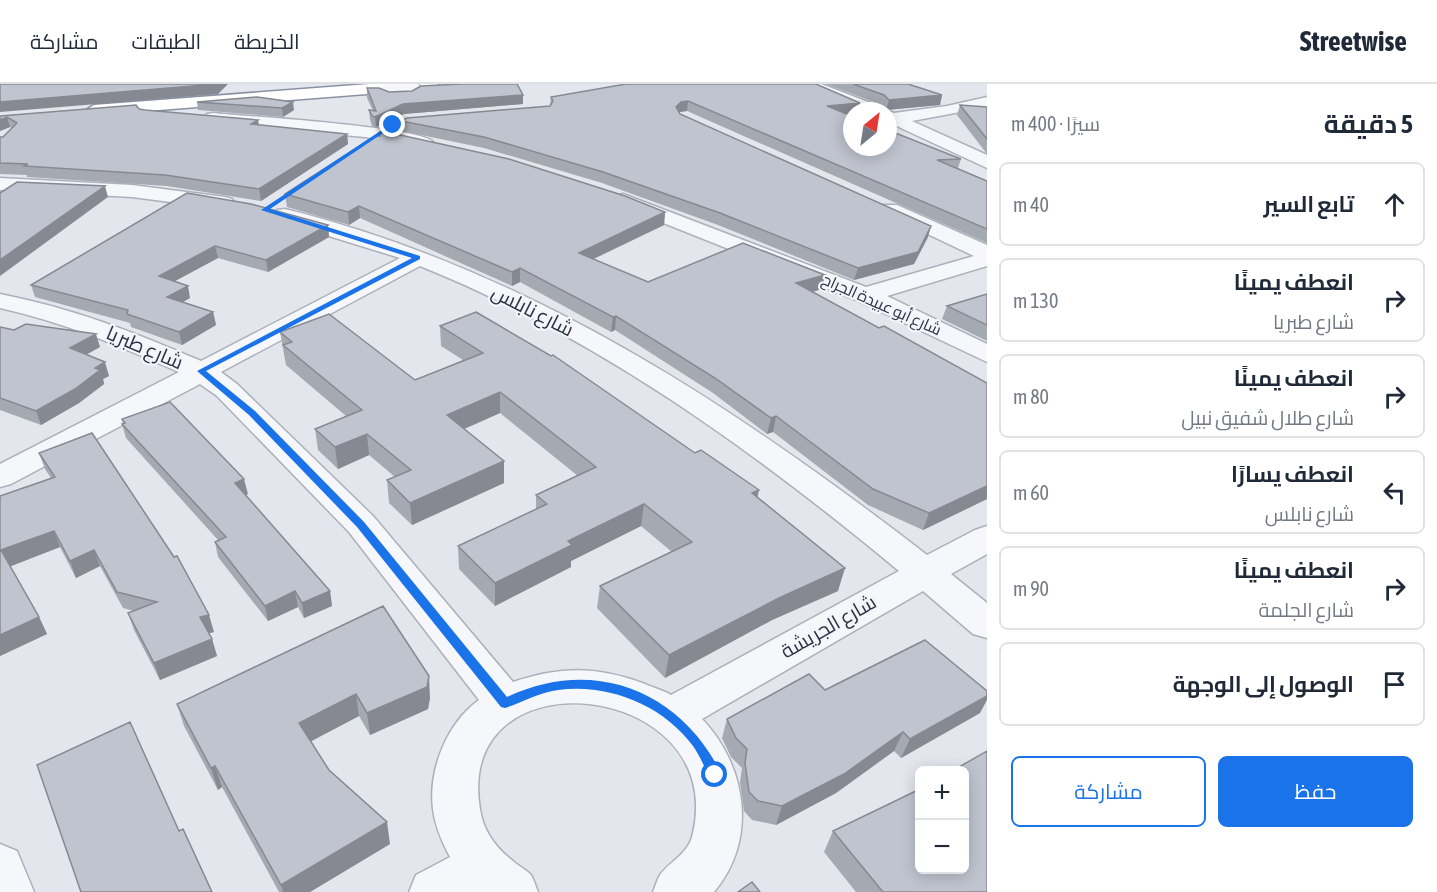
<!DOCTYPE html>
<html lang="ar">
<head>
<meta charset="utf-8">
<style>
  body { margin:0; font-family:"Asap Condensed",Cairo,sans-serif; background:#f2f2f3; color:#1f2937; direction:rtl }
  .controls { position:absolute; right:18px; bottom:18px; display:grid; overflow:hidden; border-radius:9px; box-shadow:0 3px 15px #0003 }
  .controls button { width:54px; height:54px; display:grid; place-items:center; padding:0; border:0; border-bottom:2px solid #e0e1e3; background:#fff; color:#1f2937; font:30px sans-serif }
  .compass { position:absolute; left:843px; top:18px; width:54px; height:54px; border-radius:50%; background:#fff; box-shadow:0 3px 15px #0003; rotate:30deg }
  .stop { position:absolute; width:18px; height:18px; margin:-14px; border:4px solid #1a73e8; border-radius:50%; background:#fff }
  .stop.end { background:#1a73e8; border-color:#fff; box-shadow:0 2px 6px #0008 }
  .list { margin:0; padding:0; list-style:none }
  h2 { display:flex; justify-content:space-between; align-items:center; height:78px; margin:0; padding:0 24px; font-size:26px }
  h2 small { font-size:20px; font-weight:400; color:#747a83 }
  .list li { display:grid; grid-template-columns:39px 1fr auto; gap:18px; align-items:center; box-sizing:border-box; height:84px; margin:0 12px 12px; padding:0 12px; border:2px solid #e0e1e3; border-radius:9px }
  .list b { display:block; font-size:22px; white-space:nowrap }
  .list p { margin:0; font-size:20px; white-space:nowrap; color:#747a83 }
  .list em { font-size:20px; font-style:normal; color:#747a83 }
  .actions { display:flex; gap:12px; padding:18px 24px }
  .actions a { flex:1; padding:14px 0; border:2px solid #1a73e8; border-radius:9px; text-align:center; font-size:21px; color:#1a73e8 }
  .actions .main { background:#1a73e8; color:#fff }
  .icon { flex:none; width:33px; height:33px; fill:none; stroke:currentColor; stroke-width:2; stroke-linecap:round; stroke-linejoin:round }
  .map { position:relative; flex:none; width:987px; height:808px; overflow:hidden; direction:ltr }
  header { display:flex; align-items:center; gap:36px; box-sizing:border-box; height:84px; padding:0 30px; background:#fff; border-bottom:2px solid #e0e1e3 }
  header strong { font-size:28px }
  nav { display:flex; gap:33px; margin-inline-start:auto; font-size:21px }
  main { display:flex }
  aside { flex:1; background:#fff }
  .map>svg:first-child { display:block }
</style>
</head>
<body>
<header>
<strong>Streetwise</strong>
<nav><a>الخريطة</a><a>الطبقات</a><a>مشاركة</a></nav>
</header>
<main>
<aside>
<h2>5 دقيقة<small>سيرًا · 400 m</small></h2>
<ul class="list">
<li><svg class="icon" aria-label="ahead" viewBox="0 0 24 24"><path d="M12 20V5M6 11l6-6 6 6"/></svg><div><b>تابع السير</b></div><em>40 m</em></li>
<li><svg class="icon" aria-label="right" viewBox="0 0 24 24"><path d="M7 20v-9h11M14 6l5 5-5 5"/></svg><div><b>انعطف يمينًا</b><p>شارع طبريا</p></div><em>130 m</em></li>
<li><svg class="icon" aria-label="right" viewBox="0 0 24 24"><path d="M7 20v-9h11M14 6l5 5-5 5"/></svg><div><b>انعطف يمينًا</b><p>شارع طلال شفيق نبيل</p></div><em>80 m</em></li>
<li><svg class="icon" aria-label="left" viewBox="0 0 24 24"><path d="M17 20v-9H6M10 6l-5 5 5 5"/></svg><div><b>انعطف يسارًا</b><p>شارع نابلس</p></div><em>60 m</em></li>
<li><svg class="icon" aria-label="right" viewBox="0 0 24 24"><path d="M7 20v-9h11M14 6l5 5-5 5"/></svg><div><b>انعطف يمينًا</b><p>شارع الجلمة</p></div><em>90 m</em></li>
<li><svg class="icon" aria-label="arrive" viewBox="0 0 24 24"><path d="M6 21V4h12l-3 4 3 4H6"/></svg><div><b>الوصول إلى الوجهة</b></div></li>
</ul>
<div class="actions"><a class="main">حفظ</a><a>مشاركة</a></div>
</aside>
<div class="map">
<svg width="987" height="808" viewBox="0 0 987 808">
  <rect width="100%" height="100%" fill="#e3e6ec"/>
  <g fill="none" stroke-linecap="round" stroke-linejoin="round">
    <g stroke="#acb0ba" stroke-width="3">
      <path id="minor" d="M799 0H821L881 23 883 27H860L801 3Z
        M987 13V23L912 37 987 71V84L888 38V27L894 29 947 22Z
        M213 29C242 32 423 43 433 58L424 63 365 53 207 38 204 34 207 30Z
        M0 94 132 101 225 113 232 115 235 119 232 123 225 125 132 113 0 106Z
        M623 110 866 203 974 172 883 129 880 125 883 121H897L987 161V182L887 212 987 260V278L856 216 616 120 613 116 616 112Z
        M285 125C527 185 733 321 927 471L975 446 987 442V470L951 490 987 519V554L973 550 923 507 702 635C747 682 758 756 714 808H653C655 803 657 796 660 791 671 776 689 770 693 749 728 596 453 566 480 725 483 747 496 764 513 777 518 782 527 786 531 791 534 796 536 803 538 808H409L416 791 450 773C442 758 435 742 433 725 428 686 447 639 479 616L349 448 217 312 200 300 11 400 0 403V380L179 288C120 262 63 238 0 224V210C75 225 131 247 201 277L400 174 277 136 274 131 277 126ZM420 182C597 253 753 366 899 487L671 611C663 606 654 604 645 600 598 582 560 582 513 598L373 432 237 300 221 288Z
        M0 760 17 767 34 808H0Z"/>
    </g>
    <g stroke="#8a91a3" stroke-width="3">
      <path id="highway" d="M369 0H439L431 5 94 31 86 26 94 21Z"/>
    </g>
    <use href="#minor" fill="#f6f7fa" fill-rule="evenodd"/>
    <use href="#highway" fill="#fff" fill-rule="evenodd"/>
    <g stroke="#acb0ba" stroke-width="19" stroke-linecap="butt">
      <path id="minor-bridge" d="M389 7 412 6 409 0"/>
    </g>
    <use href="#minor-bridge" stroke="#f6f7fa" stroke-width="17"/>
  </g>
  <path fill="#a5a9b2" d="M825 0H908L942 11 940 21 886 26 882 21Z
    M367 4 389 8 523 11V20L404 30 376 43 372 42 370 36 369 26 373 27 367 14Z
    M257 13 294 26 283 33 198 26 197 18Z
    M551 13 860 19 858 27H852V29L846 30 961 75 958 84 987 97V159L687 27 679 28 680 30 928 153 914 180 854 196 718 141 602 99 484 64 402 47 401 37 550 22Z
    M960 21 987 23V70L957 31Z
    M139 25 259 41 347 50 348 60 261 117 167 102 27 93V91L0 90V53H3L12 44 10 43 0 47V32Z
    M379 49 665 128 664 141 594 175 648 198 822 205 813 208 879 244 987 299V415L923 446 868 421 773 348 767 350 713 309 615 246 611 248 520 198 512 202 360 134 349 141 287 123 285 110 379 52Z
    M187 109 328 141 329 153 268 188 218 174 175 197 190 214 183 218 213 228 216 241 182 261 131 243 130 239 35 213 31 201Z
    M987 210V257L942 235 947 222Z
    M440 242 757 413 838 507 772 536 665 594 597 524 600 502 672 468 641 442 571 477V483L495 522 459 485 458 462 536 426V411L578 392 500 329 464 345 504 399 412 441 389 419 387 396 395 393 369 371 338 385 318 366 315 345 346 332 286 281 280 248 415 296 463 276 441 262Z
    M0 243 100 263 86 271 109 292 103 295 104 300 79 319 41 341 0 326Z
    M122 335 248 410 245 411 330 507 332 522 304 534 298 523 268 537 218 473 215 458 218 456 126 354 122 340H123Z
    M39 369 214 548 209 549 212 555 217 572 160 596 134 546 128 529 134 527 123 524 100 482 76 494 60 463 10 482 39 533 47 550 0 572V412L51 394 45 385Z
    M383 522 430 614 428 625 370 651 359 632 311 657 329 686 390 760 310 808H279L222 703 218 706 184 642 177 620Z
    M825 606 980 629 901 674 894 667 836 709 776 741 752 736 744 727 740 698 742 684 731 673 722 654 727 635Z
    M833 747 920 786 987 808H856L824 768Z"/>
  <path fill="#868991" d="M217 0H228L218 10 0 28V18Z
    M523 11V20L404 30 376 43 375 33 403 20Z
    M942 11 940 21 886 26 889 16Z
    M688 17 687 27 680 28 675 33 676 23 681 18Z
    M293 18 294 26 283 33 282 24Z
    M860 19 858 27H852V29L825 31 827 22Z
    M7 33 10 43 0 47V36Z
    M258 36 260 46 251 40Z
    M347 50 348 60 261 117 259 105Z
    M105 102 108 113 0 192V176Z
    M359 122 360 134 349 141 348 128Z
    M665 128 664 141 578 182 579 169Z
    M328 141 329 153 268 188 266 176Z
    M931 142 928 153 914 180 854 196 858 184Z
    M215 162 218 174 162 204 159 192Z
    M520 184V198L512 202V188Z
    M825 191 822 205 793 213 796 199Z
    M188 202 190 214 170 225 167 213Z
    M213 228 216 241 182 261 179 248Z
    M616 232 615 246 611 248 613 233Z
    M96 250 100 263 74 277 70 264Z
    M105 278 109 292 103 295 104 300 79 319 41 341 36 327 95 284Z
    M500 308V329L448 352 447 331Z
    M776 332 773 348 767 350 771 334Z
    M367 350 369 371 338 385 335 363Z
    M504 377V399L412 441 410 419Z
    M244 395 248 410 238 414 235 399Z
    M987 402V415L923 446 929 429Z
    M759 406 754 428 752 409Z
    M644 420 641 442 571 477V483L495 522V499L568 457Z
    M54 447 60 463 9 483 1 466Z
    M94 466 100 482 76 494 70 477Z
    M845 484 838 507 772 536 665 594 669 571 779 514Z
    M295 507 298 523 268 537 265 522Z
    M330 507 332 522 304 534 302 519Z
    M209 531 214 548 205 550 200 533Z
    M39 533 47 550 0 572V551Z
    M212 555 217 572 160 596 154 579Z
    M429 592 430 614 428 625 370 651 367 629Z
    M356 610 359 632 304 661 299 639Z
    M987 612V616L980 629 901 674 910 655Z
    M903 648 894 667 836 709 776 741 782 722Z
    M215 682 222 703 218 706 211 684Z
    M387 738 390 760 310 808H283L281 801Z"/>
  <path fill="#c0c4cf" stroke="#868991" stroke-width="1.5" d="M0 0H217L0 18Z
    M461 0H517L523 11 403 20 375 33 372 32 369 26 376 27 367 4H379L389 8 412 7 421 2Z
    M626 0H816L860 19 827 22 852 32V63H888V46L961 75 937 76 987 97V145L688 17 681 18 676 23 680 30 931 142 918 168 858 184 720 129 603 88 484 53 401 37 407 34 550 22 553 17 551 13Z
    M853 0H908L942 11 889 16 884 11Z
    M257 13 293 18 282 24 197 18Z
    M136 21 139 25 145 26 258 36 251 40 347 50 259 105 165 91 24 82 28 80 0 79V53H3L17 39 7 33 0 36V32Z
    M960 21 987 23V55Z
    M382 47 509 75 625 112 665 128 579 169 648 198 743 159 825 191 796 199 879 244 884 242 987 299V402L929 429 873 405 776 332 771 334 715 294 616 232 613 233 520 184 512 188 359 122 348 128 285 110 375 52H380L379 49Z
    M17 98 105 102 0 176V109Z
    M187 109 251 120 328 141 266 176 215 162 159 192 188 202 167 213 213 228 179 248 127 230 128 226 31 201Z
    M987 210V241L947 222Z
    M476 228 551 272 553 271 695 369 701 366 759 406 752 409 845 484 779 514 669 571 600 502 692 458 644 420 568 457 572 461 495 499 458 462 547 420 536 411 596 383 500 308 447 331 504 377 410 419 387 396 411 386 367 350 335 363 315 345 362 326 283 261 292 258 280 248 329 230 415 296 483 269 440 242Z
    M26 240 96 250 70 264 105 278 95 284 100 286 75 305 36 327 0 314V243L14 246Z
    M170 318 244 395 235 399 330 507 302 519 295 507 265 522 215 458 226 453 122 340 125 339 122 335Z
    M92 349 174 473 177 472 209 531 200 533 212 555 154 579 128 529 157 518 117 508 94 466 70 477 54 447 1 466 39 533 0 551V412L55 393 39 369Z
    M383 522 429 592 427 603 367 629 356 610 299 639 329 686 387 738 281 801 215 682 211 684 177 620Z
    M925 556 987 607V612L910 655 903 648 844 690 782 722 758 717 749 708 745 679 747 665 736 654 727 635 809 590 825 606Z
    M130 638 179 747 183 745 212 808H81L37 681Z
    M987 667V808H883L833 747 920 705V786H964V687H952Z
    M752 798 760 808H738Z"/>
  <path fill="#1a73e8" d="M391 40 395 41 270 125 420 172V175L206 287 255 327 364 438 507 613C593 572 681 606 722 691L720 695H710C705 684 700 672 693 662 663 621 608 599 558 606 538 609 523 618 505 624L501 623 357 443 249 331 197 287 412 174 261 126Z"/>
  <g text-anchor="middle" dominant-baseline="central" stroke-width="4.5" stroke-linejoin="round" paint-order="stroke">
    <g font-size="16" fill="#2a3145" stroke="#f3f5f9">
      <text transform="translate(882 220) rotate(24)">شارع أبو عبيدة الجراح</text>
    </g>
    <g font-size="20" fill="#2a3145" stroke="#f3f5f9">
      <text transform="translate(533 226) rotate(27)">شارع نابلس</text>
      <text transform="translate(145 263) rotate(23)">شارع طبريا</text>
      <text transform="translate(828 542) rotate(-30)">شارع الجريشة</text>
    </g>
  </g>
</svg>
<div class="controls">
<button>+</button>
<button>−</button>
</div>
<svg class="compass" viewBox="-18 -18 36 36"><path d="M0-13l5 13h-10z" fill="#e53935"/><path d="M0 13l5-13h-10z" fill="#747a83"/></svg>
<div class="stop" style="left:715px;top:691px"></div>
<div class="stop end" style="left:393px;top:41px"></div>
</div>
</main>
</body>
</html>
